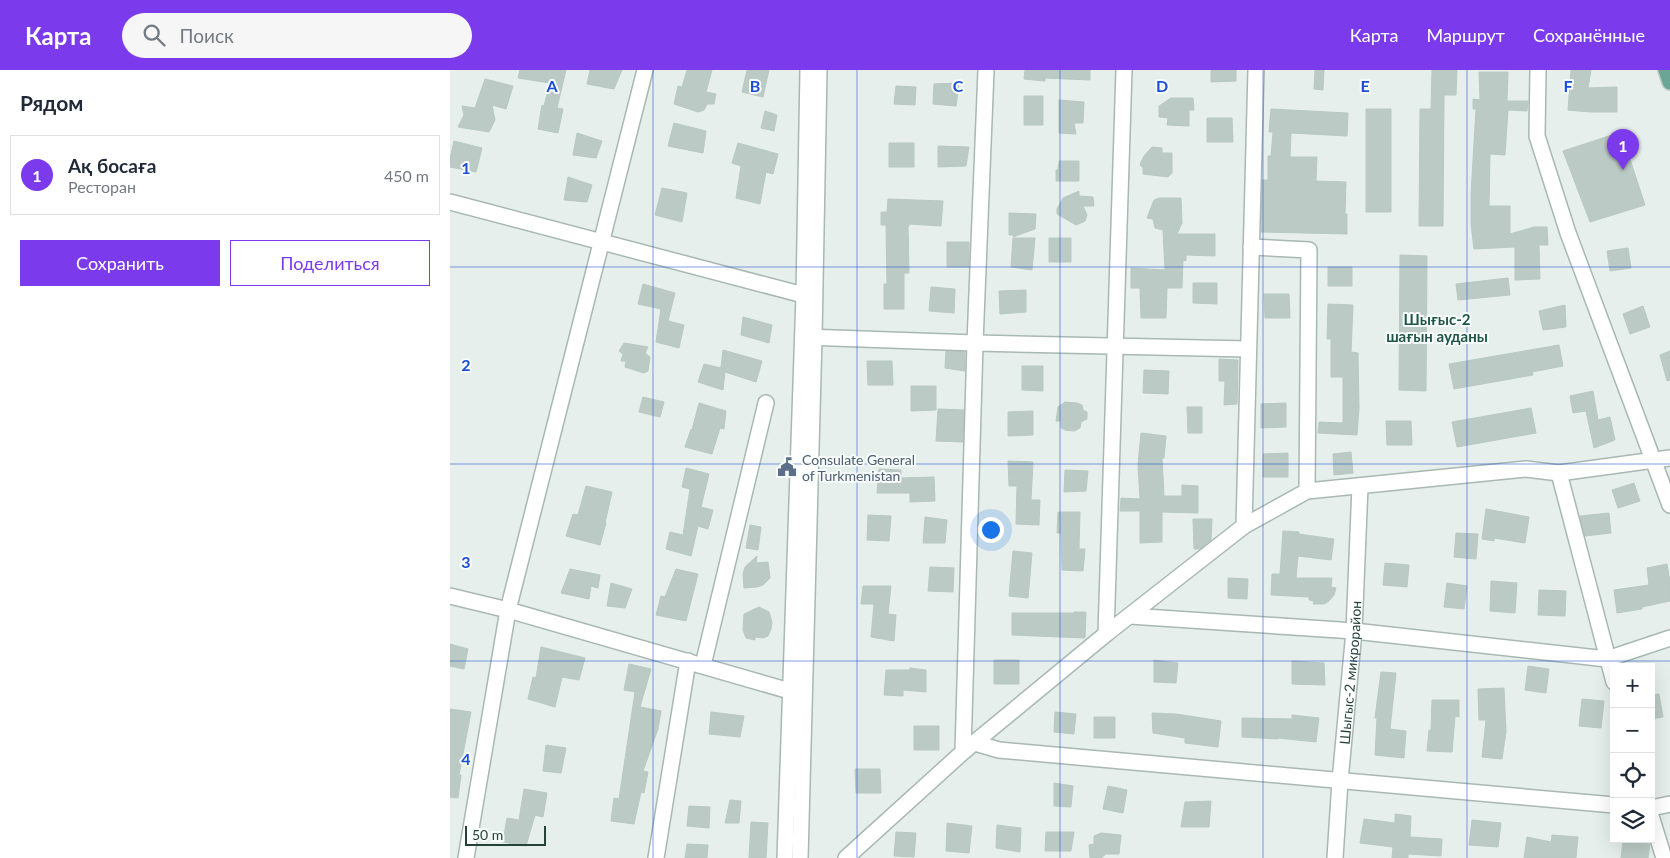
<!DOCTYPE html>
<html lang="ru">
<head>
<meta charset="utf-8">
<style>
  body { margin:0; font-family:Lato,sans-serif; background:#f6f6f7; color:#1f2937 }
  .controls { position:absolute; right:15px; bottom:15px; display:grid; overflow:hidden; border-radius:0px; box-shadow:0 5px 20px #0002 }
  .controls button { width:45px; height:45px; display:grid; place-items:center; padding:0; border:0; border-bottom:1px solid #e0e1e3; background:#fff; color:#1f2937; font:25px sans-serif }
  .scale { position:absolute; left:15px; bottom:12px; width:81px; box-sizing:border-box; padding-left:5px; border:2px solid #24423a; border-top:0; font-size:14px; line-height:18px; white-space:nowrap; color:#24423a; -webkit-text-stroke:4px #f7fbf9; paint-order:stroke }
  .you { position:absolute; left:540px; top:459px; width:18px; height:18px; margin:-12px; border:4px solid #fff; border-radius:50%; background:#1a73e8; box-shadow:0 0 0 8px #1a73e833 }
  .badge { display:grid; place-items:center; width:32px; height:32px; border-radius:50%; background:#7c3aed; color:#fff; font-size:16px; font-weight:700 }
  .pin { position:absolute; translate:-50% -41px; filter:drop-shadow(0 1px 2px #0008) }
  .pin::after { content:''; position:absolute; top:26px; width:18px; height:15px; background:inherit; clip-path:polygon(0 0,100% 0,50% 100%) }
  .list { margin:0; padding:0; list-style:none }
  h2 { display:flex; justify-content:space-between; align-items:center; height:65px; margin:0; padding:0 20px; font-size:21px }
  h2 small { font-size:16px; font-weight:400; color:#747a83 }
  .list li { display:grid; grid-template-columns:32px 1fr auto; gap:15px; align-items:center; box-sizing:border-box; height:80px; margin:0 10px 10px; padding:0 10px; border:1px solid #e0e1e3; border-radius:0px }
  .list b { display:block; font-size:19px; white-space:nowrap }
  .list p { margin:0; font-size:16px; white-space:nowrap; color:#747a83 }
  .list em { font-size:16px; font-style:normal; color:#747a83 }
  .actions { display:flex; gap:10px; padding:15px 20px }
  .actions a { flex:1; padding:11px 0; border:1px solid #7c3aed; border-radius:0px; text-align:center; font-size:18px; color:#7c3aed }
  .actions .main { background:#7c3aed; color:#fff }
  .icon { flex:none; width:28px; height:28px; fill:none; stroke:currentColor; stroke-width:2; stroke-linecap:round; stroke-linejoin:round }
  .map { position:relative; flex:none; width:1220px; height:788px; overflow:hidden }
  header { display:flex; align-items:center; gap:30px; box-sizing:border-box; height:70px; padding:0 25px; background:#7c3aed; color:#fff }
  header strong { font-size:24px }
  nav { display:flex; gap:28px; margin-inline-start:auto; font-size:18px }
  .search { width:350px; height:45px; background:#f6f6f7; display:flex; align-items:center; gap:12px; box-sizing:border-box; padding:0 18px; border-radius:28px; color:#747a83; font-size:19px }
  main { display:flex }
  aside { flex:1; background:#fff }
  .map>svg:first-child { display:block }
</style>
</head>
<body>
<header>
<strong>Карта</strong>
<div class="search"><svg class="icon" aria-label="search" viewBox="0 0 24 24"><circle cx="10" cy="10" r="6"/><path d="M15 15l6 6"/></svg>Поиск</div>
<nav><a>Карта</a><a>Маршрут</a><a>Сохранённые</a></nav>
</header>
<main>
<aside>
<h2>Рядом<small></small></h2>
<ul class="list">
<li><span class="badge">1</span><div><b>Ақ босаға</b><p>Ресторан</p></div><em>450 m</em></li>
</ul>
<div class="actions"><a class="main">Сохранить</a><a>Поделиться</a></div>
</aside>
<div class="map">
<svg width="1220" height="788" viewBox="0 0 1220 788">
  <rect width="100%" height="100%" fill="#e6efeb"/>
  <path fill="#bbcac4" stroke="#b8c9c2" d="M70 0H116L107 38 113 39 108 63 88 59 92 35 94 36 100 13 68 8Z
    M140 0H172L164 19 137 14Z
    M237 0H262L256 22 266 24 264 34H257L254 40 248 42 224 34 228 16 232 17Z
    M297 0H319L313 27 292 22Z
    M575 0H640V10L595 8V11L574 9Z
    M761 0H786V11L761 12Z
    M865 0H874L873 20 864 19Z
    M982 0H1007L1006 25H994L993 156H969L970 39H981Z
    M1121 0H1141L1138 18 1167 17V42H1140L1118 40Z
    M1029 2H1058L1057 31H1078L1077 41 1058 40 1055 85 1040 84 1039 136H1060V164L1084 157H1097L1098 175H1089L1090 209 1065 210V177L1024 179 1021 154V124L1026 39H1023V29L1030 30Z
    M35 9 63 16 56 39 42 35 45 50 39 62 8 57 14 45 12 36 25 38Z
    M509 13 506 36 483 34 484 14Z
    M446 16 466 17 465 35 444 34Z
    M574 26H593V55H574Z
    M721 28H743L744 40H739V56L717 55 718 48 709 47V36Z
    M609 30 634 32 633 53H624L626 64 609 63Z
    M821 39 898 43 897 66 841 63 840 87H867L866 111 896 112 895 144H897V164L811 162 812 110H818V86H821L823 62H819Z
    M916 39H941V142H916Z
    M315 41 327 45 324 61 311 58Z
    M757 48H782L783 72H757Z
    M224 53 256 61 253 83 218 76Z
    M1171 62 1195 135 1140 152 1113 81Z
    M127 63 152 71 146 88 123 85Z
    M4 71 32 78 26 102 0 97V88Z
    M288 73 328 84 323 104 316 102 310 134 286 128 291 96 282 93Z
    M439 73H464V97H439Z
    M488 76 519 77 516 96 488 97Z
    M702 77 712 78V83H722V103L718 107 693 104V98L690 95 691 92 694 86Z
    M609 91H629V111H606V100H608Z
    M118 107 142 115 137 132 114 130Z
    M212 118 237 123 232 152 205 145Z
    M629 121V126L643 127 644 136H633L637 145 635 151 626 155 607 144V139L613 128Z
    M709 128H731L732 153 727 164H765V186L736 185V191L733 190 732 218H717L716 248H691L690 218H681V198L715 200 713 160 705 158 703 149 697 148 704 130Z
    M438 129 493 131 491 156 459 154V156H458L459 203H454V239H434V214H437L436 155H431V142H437Z
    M559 143 586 144 585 159 563 167 564 165H559Z
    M563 168H585L582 200 561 197Z
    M599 168H621V192H599Z
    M497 172H519V197H497Z
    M1178 178 1181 198 1160 201 1157 181Z
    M950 185 977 186 976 321 949 320Z
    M878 197H902V216H878Z
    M1058 208 1060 225 1008 230 1006 214Z
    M743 213H767V234L743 233Z
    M193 214 225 223 218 251 234 255 229 278 206 272 211 239 188 234Z
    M481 217 505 219 504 243 479 241Z
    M576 220V242L550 244 549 221Z
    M814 224H839L840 248H815Z
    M878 234 903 235 901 282 908 283 909 338 907 365 868 363 869 352 893 353V307H881V269H877Z
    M1115 235 1116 257 1093 260 1089 241Z
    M1193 236 1200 257 1180 264 1173 244Z
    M293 247 322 255 319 273 291 265Z
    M174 273 198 277 195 283 200 287 198 301 194 303 175 297 176 291H171L173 284 169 281Z
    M1109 275 1113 296 1082 302 1083 305 1004 319 999 294Z
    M273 280 312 291 306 312 275 302 273 320 248 312 254 294 271 298Z
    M496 281 515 282V301L495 298Z
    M1220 281V310L1217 311 1210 285Z
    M769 289 788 290 787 334 774 335 775 311H769Z
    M417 291H442L443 315H418Z
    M572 296H593V321L572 320Z
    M694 300 719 301 718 324 693 323Z
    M461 316H486V340L461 341Z
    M1143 321 1148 350 1160 347 1165 370 1144 378 1136 341 1123 343 1120 326Z
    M193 327 214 332 210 347 189 342Z
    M615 332 627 333 632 335 633 340 637 342V349L631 352 630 358 624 361 615 360 611 358V351H606L608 337Z
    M249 333 276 341 274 359 270 358 262 384 235 377 241 359 242 360Z
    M836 333V357L811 358V334Z
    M737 337H752V363H738Z
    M1081 338 1086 363 1007 377 1002 352Z
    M488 339 514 340 513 372 486 371Z
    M583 341V365L558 366V342Z
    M936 351H961L962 375H937Z
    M691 363 716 366 714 388H712L714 426H732V415L748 416V443L712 442V472L690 473V441H670L671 428 690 429 688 395Z
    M901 382 903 403 884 405 883 384Z
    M838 383V407H813V384Z
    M558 391 583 392 581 430H590L589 455 566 454 567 416H559Z
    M236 398 259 404 251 437 263 440 258 459 248 456 241 486 216 479 220 462 233 465 240 419 232 417Z
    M429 399 451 400V408L484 407 485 431 460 432V423H427Z
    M615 400 638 401 636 421 614 422Z
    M1184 413 1190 431 1168 438 1162 420Z
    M136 416 162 422 155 453H156L150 475 116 466 123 444 128 445Z
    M1036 439 1079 447 1075 473 1044 468V471L1032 469Z
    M608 442H630L629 479H635L633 501 612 500 611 463H607Z
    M1159 443 1161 463 1135 466 1130 446Z
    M418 445 441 446 439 471 417 470Z
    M475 447 497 450 495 473H473Z
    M743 449H762L761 470 750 479H744Z
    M300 455 311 457 308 480 296 478Z
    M833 461 849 462V464L884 469 881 490 848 486 846 508H882L881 517 886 518 884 525 879 531 874 534H863L864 531 859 530V527L821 525 822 504H830Z
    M1006 463 1028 464 1026 489 1004 487Z
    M563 481 582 483 578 528 559 526Z
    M307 486 306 493 318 492 320 508 313 515 307 517 294 518 293 504 295 497Z
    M935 493 959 495 957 517 933 515Z
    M1217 494 1220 512V531L1192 537V539L1167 543 1164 520 1199 515 1197 498Z
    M480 497 504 498 503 522 478 521Z
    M120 499 150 505 148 518 141 516 139 529 111 523Z
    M226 499 248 504 236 551 206 545 211 526 215 527Z
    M778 508 798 509 797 529 778 528Z
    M1041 511 1067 513 1065 543 1040 541Z
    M161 513 182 519 175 538 157 536Z
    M997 513 1017 516 1014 539 994 537Z
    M413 516H441L438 544 446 545 444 571 421 567 424 534H411Z
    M1089 520 1116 521 1115 546 1088 545Z
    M309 537 319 542 322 552 321 559 318 566 313 568 305 567V570L296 568 293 560 294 544Z
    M624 542H636L635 568 562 565V543H624Z
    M0 574 18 579 14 599 0 596Z
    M91 577 135 588 129 610 112 607 105 637 78 629 83 607 86 608Z
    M544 590H569V614H544Z
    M704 590 728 593 726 613 704 612Z
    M842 591 874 593 875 615 842 614Z
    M179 594 201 599 190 637 211 641 208 659 193 701 198 702 194 723 191 722 184 754 161 751 164 728 169 729 185 622 174 620Z
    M1078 596 1099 599 1096 623 1075 620Z
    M460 598 476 600V622L453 620V626L434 625 436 600H460Z
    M931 602 946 603 940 659 956 661 954 688 925 685 927 648H925Z
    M1054 618 1056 662 1052 689 1032 687 1036 650H1029L1028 619Z
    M1209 624 1213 647 1201 649V625Z
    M1132 629 1154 631 1151 658 1129 656Z
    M982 630H1009V647L1005 646 1002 682 977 681 979 660 981 661Z
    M0 639 21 642 9 705H11L8 728 0 727Z
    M261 642 294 646 290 667 259 664Z
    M605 642 626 644 624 664 604 662Z
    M702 643 726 644 771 651 768 677 735 673V668L703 663Z
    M842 645 869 648 866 672 828 668V669L792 667V648L842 649Z
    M644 647H665V668H644Z
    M464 656H489V680H464Z
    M96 675 116 678 111 703 93 701Z
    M405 699H430L431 723H406Z
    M604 713 623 716 621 737 604 736Z
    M658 716 677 720 673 743 653 739Z
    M74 719 97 723 93 747 85 745 76 776 53 772 57 748 69 750Z
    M280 730 291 731 289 753H275Z
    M761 731 759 757H731L735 732Z
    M239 736 260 737 259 758 237 756Z
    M945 744 961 746 960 767 992 769 991 786 958 784V788H942L943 777 910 773 914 749 945 753Z
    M1022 750 1051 753 1048 777 1019 775Z
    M301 752 318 753 316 788H299Z
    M497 753 522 756 519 783 496 781Z
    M547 755 571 758 570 782 546 778Z
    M446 762 466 763 464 787 444 786Z
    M596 762H624L621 781H595Z
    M651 763 671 765 669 784H656L651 788H640L639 775 644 774V766Z
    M1102 765 1128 767 1126 788H1074L1077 767 1101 772Z
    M1173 771 1200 774 1198 788H1171Z
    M237 774 258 775 257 788H235Z"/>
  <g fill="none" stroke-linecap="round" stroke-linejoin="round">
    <g stroke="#a8b8b2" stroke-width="18">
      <g id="minor">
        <path d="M1088 0 1087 66 1118 163 1220 435"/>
        <path d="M0 132 361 227"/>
        <path d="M801 177 859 180 857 421"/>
        <path d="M355 267 525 273 798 279"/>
        <path d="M1109 403 1164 612"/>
        <path d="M794 456 806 0"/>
        <path d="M0 526 58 540 350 624"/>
        <path d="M680 546 904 561 1157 589 1220 568"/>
        <path d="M656 564 674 0"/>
        <path d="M253 595 316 333"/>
        <path d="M525 673 549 680 1164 735"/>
        <path d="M513 682 525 273 536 0"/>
        <path d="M1201 738 1220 734"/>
        <path d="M1201 746 1214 788"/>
        <path d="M16 788 58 540 195 0"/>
        <path d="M206 788 238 591"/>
        <path d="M335 788 354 225 358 0"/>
        <path d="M350 788 364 267 369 0"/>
        <path d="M396 788 513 682 656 564 794 456 857 421 1076 399 1109 403 1220 388"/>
        <path id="s1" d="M885 788 890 711 904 561 910 416"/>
      </g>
    </g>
    <g stroke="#c2cac8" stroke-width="18">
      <path id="major" d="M1216 0 1220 12"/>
    </g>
    <use href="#minor" stroke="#fff" stroke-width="15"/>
    <use href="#major" stroke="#6aa596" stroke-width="15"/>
  </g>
  <path fill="none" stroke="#1d4ed8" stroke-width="1" stroke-opacity="0.55" d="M203 0V788M407 0V788M610 0V788M813 0V788M1017 0V788M0 197H1220M0 394H1220M0 591H1220"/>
  <defs>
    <g id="civic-bare" transform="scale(1.5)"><path d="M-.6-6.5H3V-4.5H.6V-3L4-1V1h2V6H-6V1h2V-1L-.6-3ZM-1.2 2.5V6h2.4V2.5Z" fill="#5c6f8a" stroke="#f7fbf9" stroke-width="2.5" paint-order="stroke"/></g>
  </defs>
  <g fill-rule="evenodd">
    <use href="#civic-bare" x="337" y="397"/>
  </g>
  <g text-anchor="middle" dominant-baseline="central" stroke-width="4" stroke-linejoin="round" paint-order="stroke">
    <g font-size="14" fill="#4e5e75" stroke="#f7fbf9" text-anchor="start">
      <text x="352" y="389">Consulate General<tspan x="352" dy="16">of Turkmenistan</tspan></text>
    </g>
    <g font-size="14" fill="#24423a" stroke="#f7fbf9">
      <text stroke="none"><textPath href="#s1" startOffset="186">Шыгыс-2 микрорайон</textPath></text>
    </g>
    <g font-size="15" font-weight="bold" fill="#1f5548" stroke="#f7fbf9">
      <text x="987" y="249">Шығыс-2<tspan x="987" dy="17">шағын ауданы</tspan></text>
    </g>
  </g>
  <g font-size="16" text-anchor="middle" font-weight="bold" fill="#1d4ed8" stroke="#f7fbf9" stroke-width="4" stroke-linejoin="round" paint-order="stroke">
    <text x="102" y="22">A</text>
    <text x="305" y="22">B</text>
    <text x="508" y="22">C</text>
    <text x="712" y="22">D</text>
    <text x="915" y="22">E</text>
    <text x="1118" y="22">F</text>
    <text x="16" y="104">1</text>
    <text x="16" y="301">2</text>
    <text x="16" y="498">3</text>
    <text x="16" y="695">4</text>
  </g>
</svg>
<div class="controls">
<button>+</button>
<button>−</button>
<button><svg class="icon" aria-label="locate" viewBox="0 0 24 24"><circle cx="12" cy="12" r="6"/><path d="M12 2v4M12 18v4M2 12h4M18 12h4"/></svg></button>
<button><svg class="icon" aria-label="layers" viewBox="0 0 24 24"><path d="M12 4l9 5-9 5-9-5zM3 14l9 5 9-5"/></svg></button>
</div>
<div class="scale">50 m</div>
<div class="you"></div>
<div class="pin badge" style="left:1173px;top:100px">1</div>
</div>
</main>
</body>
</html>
